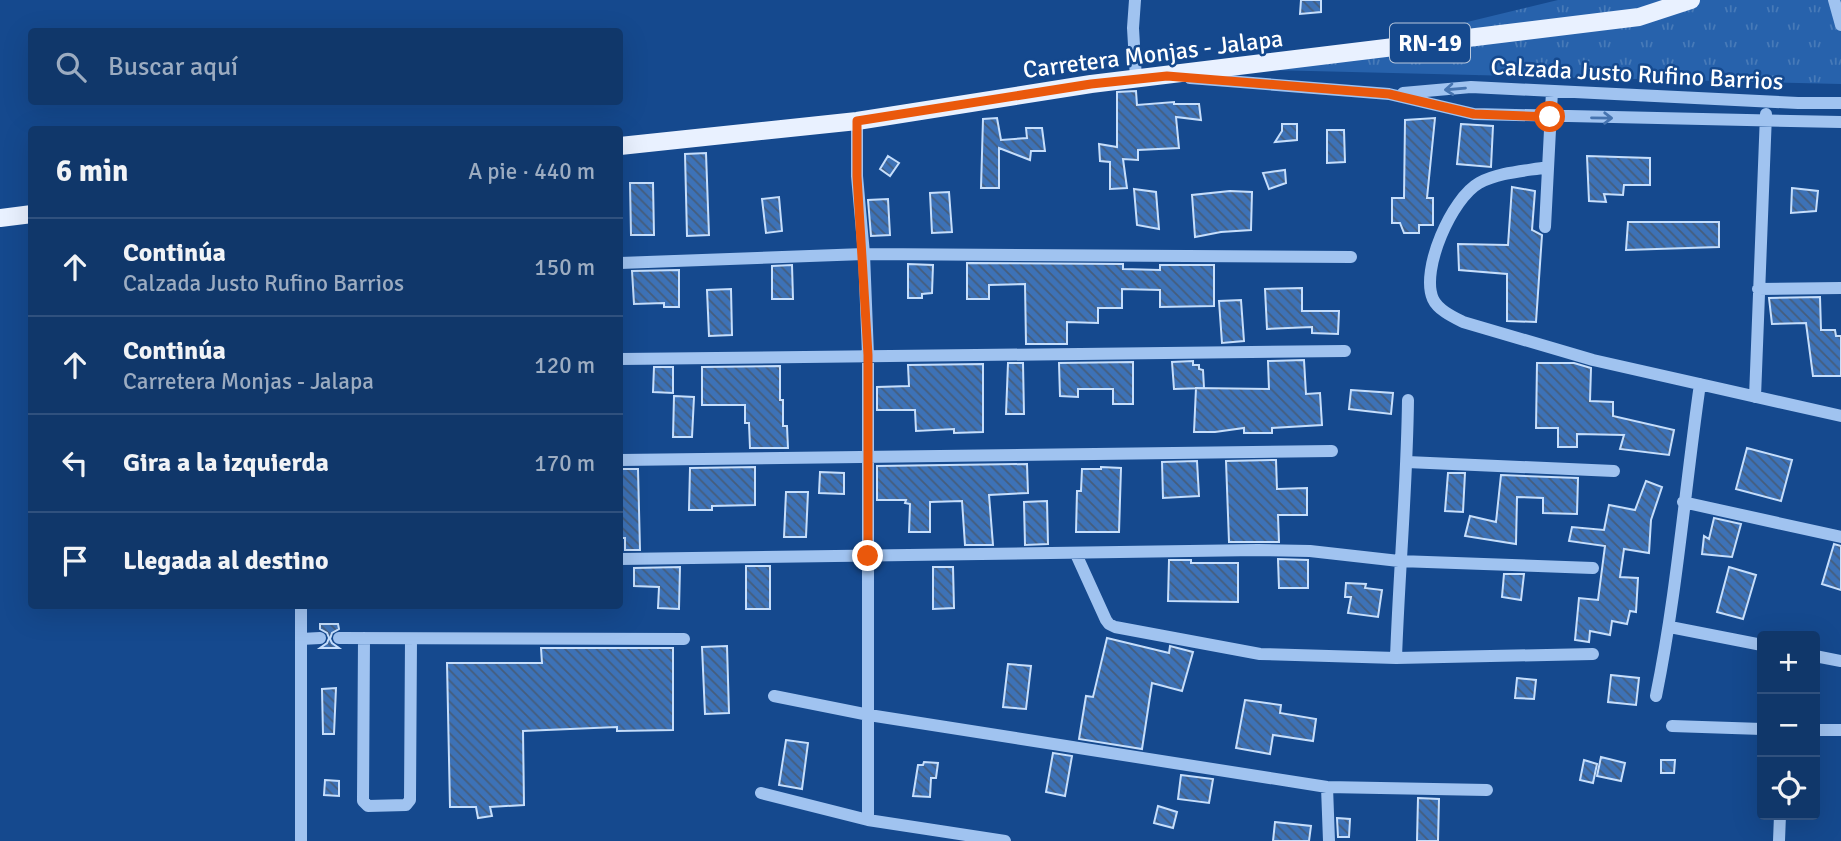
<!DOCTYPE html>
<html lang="es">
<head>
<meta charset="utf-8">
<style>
  body { margin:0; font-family:Signika,sans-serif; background:#193f70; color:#f1f3f6 }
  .controls { position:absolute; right:21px; bottom:21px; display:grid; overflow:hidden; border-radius:7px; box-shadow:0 7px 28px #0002 }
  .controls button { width:63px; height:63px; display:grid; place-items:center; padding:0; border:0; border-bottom:2px solid #30517e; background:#10376a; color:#f1f3f6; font:35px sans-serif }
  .stop { position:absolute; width:21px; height:21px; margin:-16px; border:5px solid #ea580c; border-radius:50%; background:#fff }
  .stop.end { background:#ea580c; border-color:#fff; box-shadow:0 2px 7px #0008 }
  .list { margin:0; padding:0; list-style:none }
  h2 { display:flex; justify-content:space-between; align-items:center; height:91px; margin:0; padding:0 28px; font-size:30px }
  h2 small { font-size:23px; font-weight:400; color:#9cacc1 }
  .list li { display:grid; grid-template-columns:46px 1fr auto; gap:21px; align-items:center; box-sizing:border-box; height:98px; padding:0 28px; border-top:2px solid #30517e }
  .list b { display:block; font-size:26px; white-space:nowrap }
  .list p { margin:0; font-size:23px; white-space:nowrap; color:#9cacc1 }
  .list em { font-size:23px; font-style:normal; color:#9cacc1 }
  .icon { flex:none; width:38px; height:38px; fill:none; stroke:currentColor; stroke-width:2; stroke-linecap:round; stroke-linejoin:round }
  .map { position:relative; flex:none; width:1841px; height:841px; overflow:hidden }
  .search { position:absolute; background:#10376a; box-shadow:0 7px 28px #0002; left:28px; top:28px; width:595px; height:77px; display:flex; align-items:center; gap:18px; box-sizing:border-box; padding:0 24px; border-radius:7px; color:#9cacc1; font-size:26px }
  .panel { position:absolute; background:#10376a; box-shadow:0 7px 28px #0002; left:28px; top:126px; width:595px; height:483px; border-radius:7px }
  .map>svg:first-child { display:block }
</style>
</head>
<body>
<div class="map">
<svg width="1841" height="841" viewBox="0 0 1841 841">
  <defs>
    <pattern id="park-tufts" width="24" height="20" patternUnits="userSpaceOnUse" patternTransform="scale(1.75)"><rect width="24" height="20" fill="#2762ac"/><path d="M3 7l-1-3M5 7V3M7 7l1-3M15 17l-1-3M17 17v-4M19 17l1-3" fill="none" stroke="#477ab8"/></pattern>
    <pattern id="building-back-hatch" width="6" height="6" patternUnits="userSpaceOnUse" patternTransform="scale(1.75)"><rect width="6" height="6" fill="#3d72b7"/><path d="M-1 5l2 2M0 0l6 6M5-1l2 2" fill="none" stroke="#455d7c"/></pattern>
  </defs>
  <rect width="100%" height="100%" fill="#15498e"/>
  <path fill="url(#park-tufts)" d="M1558 0H1841V84L1269 70Z"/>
  <path fill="url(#building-back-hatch)" stroke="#c6defb" stroke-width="2" d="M1301 0H1321V12L1300 14Z
    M1136 91 1137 105 1174 102V104H1199L1201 120 1176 117 1179 148 1138 150V160L1123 159 1127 188 1110 189V162L1100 161 1099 144 1117 147V92Z
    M997 118 1001 140 1027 138 1026 128H1042L1045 151H1031L1030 160 999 148V188H981L983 119Z
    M1435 118 1427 198H1433V225H1419V233H1404L1400 223H1392V198H1404L1405 120Z
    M1282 124H1297V140L1275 142 1282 131Z
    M1461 124 1493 126 1491 167 1457 164Z
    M1327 130H1344L1345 162 1327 163Z
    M706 153 709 235 687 236 685 154Z
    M888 156 899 163 890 176 880 169Z
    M1587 156 1650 158V185H1624L1623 195 1604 194 1606 202 1589 201Z
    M1285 170 1286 183 1269 189 1263 173Z
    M630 183H653L654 235H631Z
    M1512 187 1535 191 1532 230 1542 235 1536 322 1507 321V274L1459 270 1458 244 1508 245Z
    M1792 188 1818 191 1816 211 1791 213Z
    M1134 189 1156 192 1159 229 1137 225Z
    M1230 191 1252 192 1251 230 1221 232 1195 237 1192 195Z
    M949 192 952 232 932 233 930 193Z
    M779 197 782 231 766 233 762 199Z
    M888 199 890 235 871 236 868 200Z
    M1628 222H1719V247L1626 250Z
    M967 263 1123 264V269L1160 270V265H1214V306L1160 307V290L1122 289V308H1098V323L1067 322V344H1026L1025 284 989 285V299H967Z
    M908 264 933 265 932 293 922 294V298H908Z
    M792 265 793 299H772V266Z
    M679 270V307H664V303L634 304 632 271Z
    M1302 288V311H1339L1338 334 1312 333V327L1267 329 1265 289Z
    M731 289 732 335 709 336 707 290Z
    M1820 297 1821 330H1835L1836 336H1841V376H1813L1806 323 1772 324 1769 298Z
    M1241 300 1244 341 1222 343 1219 301Z
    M1304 360 1306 394 1320 393 1322 425 1272 428V433H1244V428L1215 432H1194L1196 388 1269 389 1268 361Z
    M1193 361V365H1199V369L1203 370 1204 388 1174 389 1172 362Z
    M1133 362V404H1113V389H1078V397L1060 396 1059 363Z
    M1008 363H1023L1024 414H1006Z
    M1537 363H1574L1591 368 1590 401 1613 402V416L1674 430 1669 455 1620 449 1624 435 1577 434V447H1558V428H1536Z
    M983 364V432L954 433V429L916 431 915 410H877V387L909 386 908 365Z
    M780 366V400H783V426H787L788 448H750L749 423H745V405H702V367Z
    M654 367H673V393L653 392Z
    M1351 390 1393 393 1391 414 1349 409Z
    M674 396 694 397 692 437H673Z
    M1747 448 1792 460 1781 501 1736 489Z
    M1276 460 1277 489 1307 488V515H1278L1279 542H1229L1226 461Z
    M1197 461 1199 496 1163 498 1162 462Z
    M1027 464 1028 493 989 495 993 545H965L962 501 930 502V532H909L910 504 905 503 906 500H877V466Z
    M755 467V505L712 506V510H689L690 468Z
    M1101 467 1121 468 1119 532H1076L1077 491H1081L1082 469H1101Z
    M620 469H638L640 550H625V538H620Z
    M820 472 844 473V494L819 493Z
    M1448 473H1465L1463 512 1445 511Z
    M1501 475 1578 478 1577 514 1543 513V498L1517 497 1516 544 1465 536 1470 516 1496 522Z
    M1646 481 1662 487 1651 520 1649 553 1624 549 1620 577 1638 578 1636 612 1630 611 1627 624 1612 621 1610 635 1590 631 1589 642 1575 640 1579 598 1598 600 1605 546 1569 541 1572 527 1604 530 1609 505 1635 510Z
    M786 492H808L806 537H784Z
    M1047 501 1048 544 1025 545 1024 502Z
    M1714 518 1741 524 1732 557 1702 554 1704 536 1709 539Z
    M1834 544 1841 546V590L1822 584Z
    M1278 559 1308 560V588H1279Z
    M1169 560H1191V563H1238V602L1168 601Z
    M746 566H770V609H746Z
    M680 567 679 609 658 608 659 587 634 586V568Z
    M933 567H953L954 608 933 609Z
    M1729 567 1756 575 1743 619 1717 612Z
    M1504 574H1524L1521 600 1502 597Z
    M1346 583 1366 584 1365 588 1382 590 1378 617 1348 613 1351 597H1345Z
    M320 624H338L339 629 332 633 330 639 332 643 339 648H320L327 643 329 638 327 633 320 629Z
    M1107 638 1169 653 1170 646 1193 652 1182 691 1152 683 1142 749 1079 739 1086 696 1093 697Z
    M727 646 729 713 705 714 702 647Z
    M541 648H673V730L617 731V727L523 731 524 805 490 807 492 816 478 818 476 807H450L447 663H542Z
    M1008 664 1031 666 1026 709 1003 707Z
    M1611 675 1639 678 1636 705 1608 702Z
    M1517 678 1536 680 1534 699 1515 698Z
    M336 688 334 734H323L322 689Z
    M1245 700 1281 705 1280 713 1316 719 1313 741 1273 735 1270 754 1236 748Z
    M786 740 808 743 802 789 779 785Z
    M1053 753 1072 756 1065 796 1046 792Z
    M1601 757 1625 763 1621 781 1597 776Z
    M1584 760 1597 764 1593 783 1580 780Z
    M1661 760H1675L1674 773H1661Z
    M924 762 938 763 936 778H931L930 797 913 796 918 765H923Z
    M1181 775 1213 779 1209 803 1178 799Z
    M325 780 339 781V796L324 795Z
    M1418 798 1439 799 1438 841H1417Z
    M1158 806 1177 812 1173 828 1154 823Z
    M1337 818 1350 819 1349 837H1338Z
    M1275 822 1311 826 1309 841H1273Z"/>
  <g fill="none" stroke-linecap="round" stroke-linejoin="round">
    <path stroke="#a0c3f0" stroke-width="12" d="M1135 0 1133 28 1136 79
      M1834 0 1841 25
      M1190 78 1389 94 1474 114 1841 122
      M1403 93 1471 87 1798 103H1841
      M857 121V176L864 254 868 355V820
      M1548 167C1526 171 1499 172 1479 183 1452 198 1420 270 1433 299 1438 310 1453 317 1463 322L1593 360 1841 416
      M1545 227 1552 91
      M620 263 864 254 1351 257
      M1758 289 1841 288
      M620 359 1345 351
      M1755 397 1766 114
      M620 460 1332 451
      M1407 462 1614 471
      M1683 502 1841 537
      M1076 554 1106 620 1109 624 1115 627 1260 654 1396 658 1593 654
      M620 559 1258 550 1310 551 1399 561 1593 568
      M301 606V841
      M1670 627 1762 645
      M339 638 684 639
      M364 638 363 801 368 806 406 805 410 800 411 639
      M301 639 320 638
      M1815 656 1841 661
      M1396 658C1399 572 1407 486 1408 400
      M774 696 869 715 1327 787 1487 790
      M1656 696C1677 593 1685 488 1700 384
      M1672 726 1762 729
      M1815 730H1841
      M1327 787 1329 841
      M761 793 868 820 1005 841
      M1779 841 1780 815"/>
    <path stroke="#e9f1ff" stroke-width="18" d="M620 146 857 121 1091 84 1639 17 1691 0
      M0 218 32 214"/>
  </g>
  <defs><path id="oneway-shaft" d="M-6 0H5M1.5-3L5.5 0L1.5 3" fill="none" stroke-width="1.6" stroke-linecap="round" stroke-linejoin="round" transform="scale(1.75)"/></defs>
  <g stroke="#4674b0">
    <use href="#oneway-shaft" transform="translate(1455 89) rotate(175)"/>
    <use href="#oneway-shaft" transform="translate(1602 118) rotate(1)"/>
  </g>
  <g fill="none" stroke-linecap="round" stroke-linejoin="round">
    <path stroke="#ea580c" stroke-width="9" d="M868 556V355L857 176V121L1091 84 1167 76 1389 94 1474 114 1550 117"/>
  </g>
  <g text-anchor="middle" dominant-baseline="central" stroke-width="5" stroke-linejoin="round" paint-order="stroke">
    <rect fill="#15498e" stroke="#b9c8dd" stroke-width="2" x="1390" y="23.5" width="80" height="39" rx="5"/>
    <g font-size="23" font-weight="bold" fill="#fff">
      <text x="1430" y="43">RN-19</text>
    </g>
    <g font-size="24" fill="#fff" stroke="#15498e">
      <text transform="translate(1153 54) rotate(-7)">Carretera Monjas - Jalapa</text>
      <text transform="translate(1637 74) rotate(3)">Calzada Justo Rufino Barrios</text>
    </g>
  </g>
</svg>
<div class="controls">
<button>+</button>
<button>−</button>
<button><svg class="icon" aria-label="locate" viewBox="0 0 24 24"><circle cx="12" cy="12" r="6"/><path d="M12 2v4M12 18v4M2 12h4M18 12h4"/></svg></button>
</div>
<div class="stop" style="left:1550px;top:117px"></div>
<div class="stop end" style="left:868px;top:556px"></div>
<div class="search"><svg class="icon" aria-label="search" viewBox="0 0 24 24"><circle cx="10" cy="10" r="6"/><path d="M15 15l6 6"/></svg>Buscar aquí</div>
<section class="panel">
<h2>6 min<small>A pie · 440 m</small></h2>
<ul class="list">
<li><svg class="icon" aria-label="ahead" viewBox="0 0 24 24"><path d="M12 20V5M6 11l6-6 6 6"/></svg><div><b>Continúa</b><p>Calzada Justo Rufino Barrios</p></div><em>150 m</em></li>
<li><svg class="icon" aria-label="ahead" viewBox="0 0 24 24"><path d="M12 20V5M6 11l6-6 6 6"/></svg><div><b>Continúa</b><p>Carretera Monjas - Jalapa</p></div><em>120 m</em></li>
<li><svg class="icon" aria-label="left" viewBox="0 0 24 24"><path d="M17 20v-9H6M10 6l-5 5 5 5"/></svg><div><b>Gira a la izquierda</b></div><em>170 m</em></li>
<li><svg class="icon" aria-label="arrive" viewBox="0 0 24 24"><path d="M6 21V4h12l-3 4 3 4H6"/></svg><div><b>Llegada al destino</b></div></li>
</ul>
</section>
</div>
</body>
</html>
